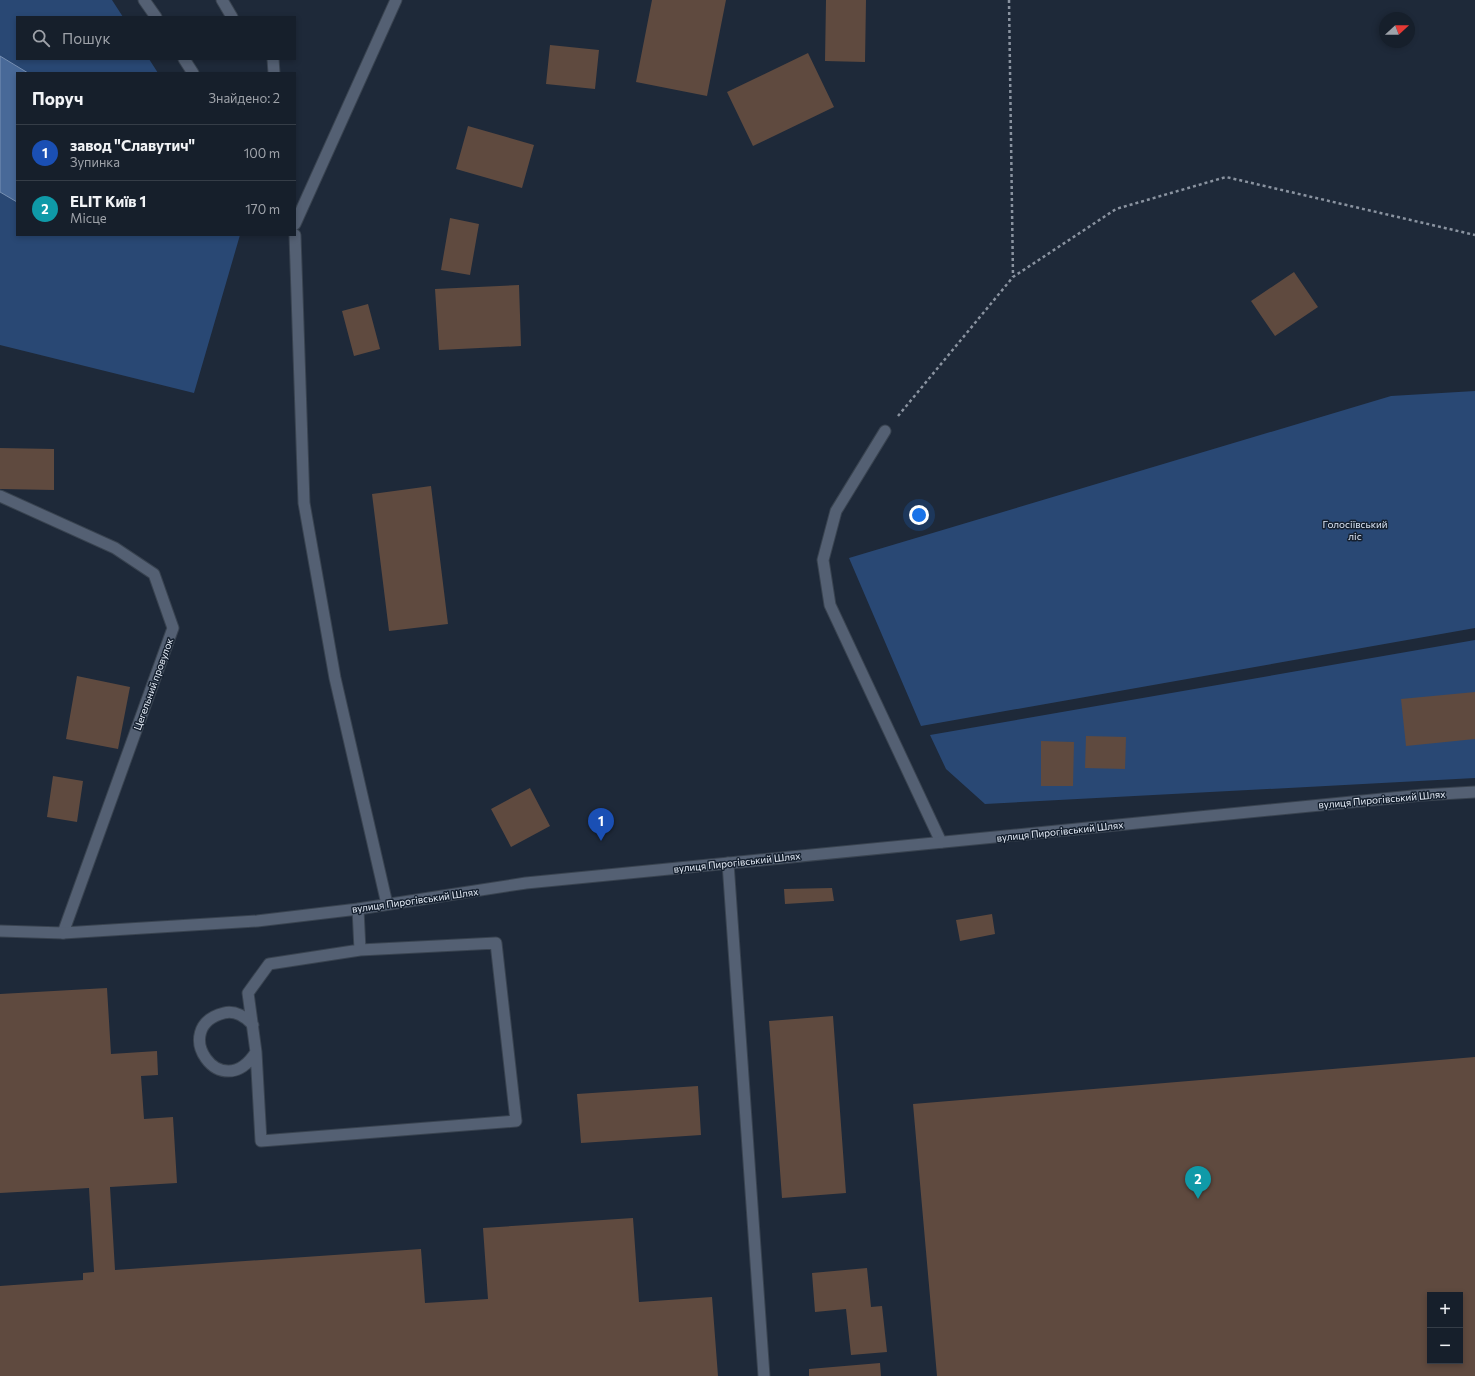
<!DOCTYPE html>
<html lang="uk">
<head>
<meta charset="utf-8">
<style>
  body { margin:0; font-family:Commissioner,sans-serif; background:#1f2733; color:#f1f3f6 }
  .controls { position:absolute; right:12px; bottom:12px; display:grid; overflow:hidden; border-radius:0px; box-shadow:0 2px 6px #0003 }
  .controls button { width:36px; height:36px; display:grid; place-items:center; padding:0; border:0; border-bottom:1px solid #353d47; background:#161f2b; color:#f1f3f6; font:20px sans-serif }
  .compass { position:absolute; left:1379px; top:12px; width:36px; height:36px; border-radius:50%; background:#161f2b; box-shadow:0 2px 6px #0003; rotate:69deg }
  .you { position:absolute; left:919px; top:515px; width:14px; height:14px; margin:-10px; border:3px solid #fff; border-radius:50%; background:#1a73e8; box-shadow:0 0 0 6px #1a73e833 }
  .badge { display:grid; place-items:center; width:26px; height:26px; border-radius:50%; background:#b45309; color:#fff; font-size:13px; font-weight:700 }
  .pin { position:absolute; translate:-50% -33px; filter:drop-shadow(0 1px 2px #0008) }
  .pin::after { content:''; position:absolute; top:21px; width:14px; height:12px; background:inherit; clip-path:polygon(0 0,100% 0,50% 100%) }
  .list { margin:0; padding:0; list-style:none }
  h2 { display:flex; justify-content:space-between; align-items:center; height:52px; margin:0; padding:0 16px; font-size:17px }
  h2 small { font-size:13px; font-weight:400; color:#9ea2a9 }
  .list li { display:grid; grid-template-columns:26px 1fr auto; gap:12px; align-items:center; box-sizing:border-box; height:56px; padding:0 16px; border-top:1px solid #353d47 }
  .list b { display:block; font-size:15px; white-space:nowrap }
  .list p { margin:0; font-size:13px; white-space:nowrap; color:#9ea2a9 }
  .list em { font-size:13px; font-style:normal; color:#9ea2a9 }
  .icon { flex:none; width:22px; height:22px; fill:none; stroke:currentColor; stroke-width:2; stroke-linecap:round; stroke-linejoin:round }
  .map { position:relative; flex:none; width:1475px; height:1376px; overflow:hidden }
  .search { position:absolute; background:#161f2b; box-shadow:0 2px 6px #0003; left:16px; top:16px; width:280px; height:44px; display:flex; align-items:center; gap:10px; box-sizing:border-box; padding:0 14px; border-radius:0px; color:#9ea2a9; font-size:15px }
  .panel { position:absolute; background:#161f2b; box-shadow:0 2px 6px #0003; left:16px; top:72px; width:280px; height:164px; border-radius:0px }
  .map>svg:first-child { display:block }
</style>
</head>
<body>
<div class="map">
<svg width="1475" height="1376" viewBox="0 0 1475 1376">
  <rect width="100%" height="100%" fill="#1e2939"/>
  <path fill="#294874" d="M0 0H112L123 17H17V59H149L158 73H28L0 56Z
    M0 192 17 202V235H240L194 393 0 345Z
    M1475 391V628L921 726 849 558 1391 396Z
    M1475 640V778L985 804 946 769 930 735Z"/>
  <path fill="#486998" stroke="#7891b5" d="M0 56 28 73H17V202L0 192Z"/>
  <path fill="#5f4a3f" fill-rule="evenodd" d="M652 0H726L707 96 636 82Z
    M826 0H866L865 62 825 61Z
    M550 45 599 50 595 89 546 84Z
    M808 53 834 107 753 146 727 92Z
    M468 126 534 145 522 188 456 169Z
    M450 218 479 224 470 275 441 270Z
    M1294 272 1318 307 1275 336 1251 301Z
    M519 285 521 346 439 350 435 289Z
    M368 304 380 349 354 356 342 311Z
    M0 448 54 449V490L0 489Z
    M431 486 448 624 389 631 372 494Z
    M77 676 130 687 118 749 66 739Z
    M1475 692V739L1406 746 1401 699Z
    M1086 736 1126 737 1125 769 1085 768Z
    M1041 741 1074 742 1073 786H1041Z
    M53 776 83 781 77 822 47 817Z
    M530 788 550 826 511 847 491 809Z
    M832 888 834 901 785 904 784 889Z
    M992 914 995 934 960 941 956 920Z
    M107 988 111 1054 157 1051 158 1075 141 1076 144 1119 173 1117 177 1183 110 1187 115 1270 421 1249 425 1303 488 1299 483 1228 633 1218 639 1302 712 1297 718 1376H0V1286L83 1280V1273L94 1272 89 1188 0 1193V994Z
    M833 1016 846 1193 782 1198 769 1021Z
    M1475 1057V1376H937L913 1104ZM1430 1295H1460V1361H1430Z
    M698 1086 701 1135 581 1143 577 1094Z
    M867 1268 871 1307 882 1306 887 1352 851 1355 846 1309 815 1312 812 1273Z
    M880 1363 881 1376H809V1369Z"/>
  <g fill="none" stroke-linecap="round" stroke-linejoin="round">
    <g stroke="#394350" stroke-width="13">
      <path id="service" d="M144 0 156 17
        M222 0 232 17
        M184 59 193 73
        M273 59 274 73
        M295 224 396 0
        M295 235 304 503 335 678 387 904
        M885 431 836 511 823 560 830 605 941 842
        M0 496 115 548 154 574 173 628 63 933
        M728 863 764 1376
        M358 909 360 950
        M253 1025C246 1017 235 1010 224 1013 168 1027 221 1107 256 1052L248 993 269 964 360 950 496 943 516 1121 261 1141 256 1052"/>
    </g>
    <g stroke="#394350" stroke-width="13">
      <path id="tertiary" d="M0 931 63 933 257 921 358 909 526 883 1423 795 1475 792"/>
    </g>
    <path stroke="#8a93a0" stroke-width="2.5" stroke-dasharray="3 3" stroke-linecap="butt" d="M1009 0 1013 277
      M898 416 1013 277 1116 209 1226 177 1475 235"/>
    <use href="#service" stroke="#546073" stroke-width="11"/>
    <use href="#tertiary" stroke="#546073" stroke-width="11"/>
  </g>
  <g text-anchor="middle" dominant-baseline="central" stroke-width="3" stroke-linejoin="round" paint-order="stroke">
    <g font-size="10" fill="#dbe5f4" stroke="#15202f">
      <text x="1355" y="524">Голосіївський<tspan x="1355" dy="12">ліс</tspan></text>
    </g>
    <g font-size="10" fill="#e8effa" stroke="#15202f">
      <text transform="translate(153 684) rotate(-70)">Цегельний провулок</text>
      <text transform="translate(1382 799) rotate(-5)">вулиця Пирогівський Шлях</text>
      <text transform="translate(1060 831) rotate(-6)">вулиця Пирогівський Шлях</text>
      <text transform="translate(737 862) rotate(-6)">вулиця Пирогівський Шлях</text>
      <text transform="translate(415 900) rotate(-8)">вулиця Пирогівський Шлях</text>
    </g>
  </g>
</svg>
<div class="controls">
<button>+</button>
<button>−</button>
</div>
<svg class="compass" viewBox="-18 -18 36 36"><path d="M0-13l5 13h-10z" fill="#e53935"/><path d="M0 13l5-13h-10z" fill="#9ea2a9"/></svg>
<div class="you"></div>
<div class="pin badge" style="left:601px;top:841px;background:#1a4fb4">1</div>
<div class="pin badge" style="left:1198px;top:1199px;background:#0f9aa8">2</div>
<div class="search"><svg class="icon" aria-label="search" viewBox="0 0 24 24"><circle cx="10" cy="10" r="6"/><path d="M15 15l6 6"/></svg>Пошук</div>
<section class="panel">
<h2>Поруч<small>Знайдено: 2</small></h2>
<ul class="list">
<li><span class="badge" style="background:#1a4fb4">1</span><div><b>завод &quot;Славутич&quot;</b><p>Зупинка</p></div><em>100 m</em></li>
<li><span class="badge" style="background:#0f9aa8">2</span><div><b>ELIT Київ 1</b><p>Місце</p></div><em>170 m</em></li>
</ul>
</section>
</div>
</body>
</html>
